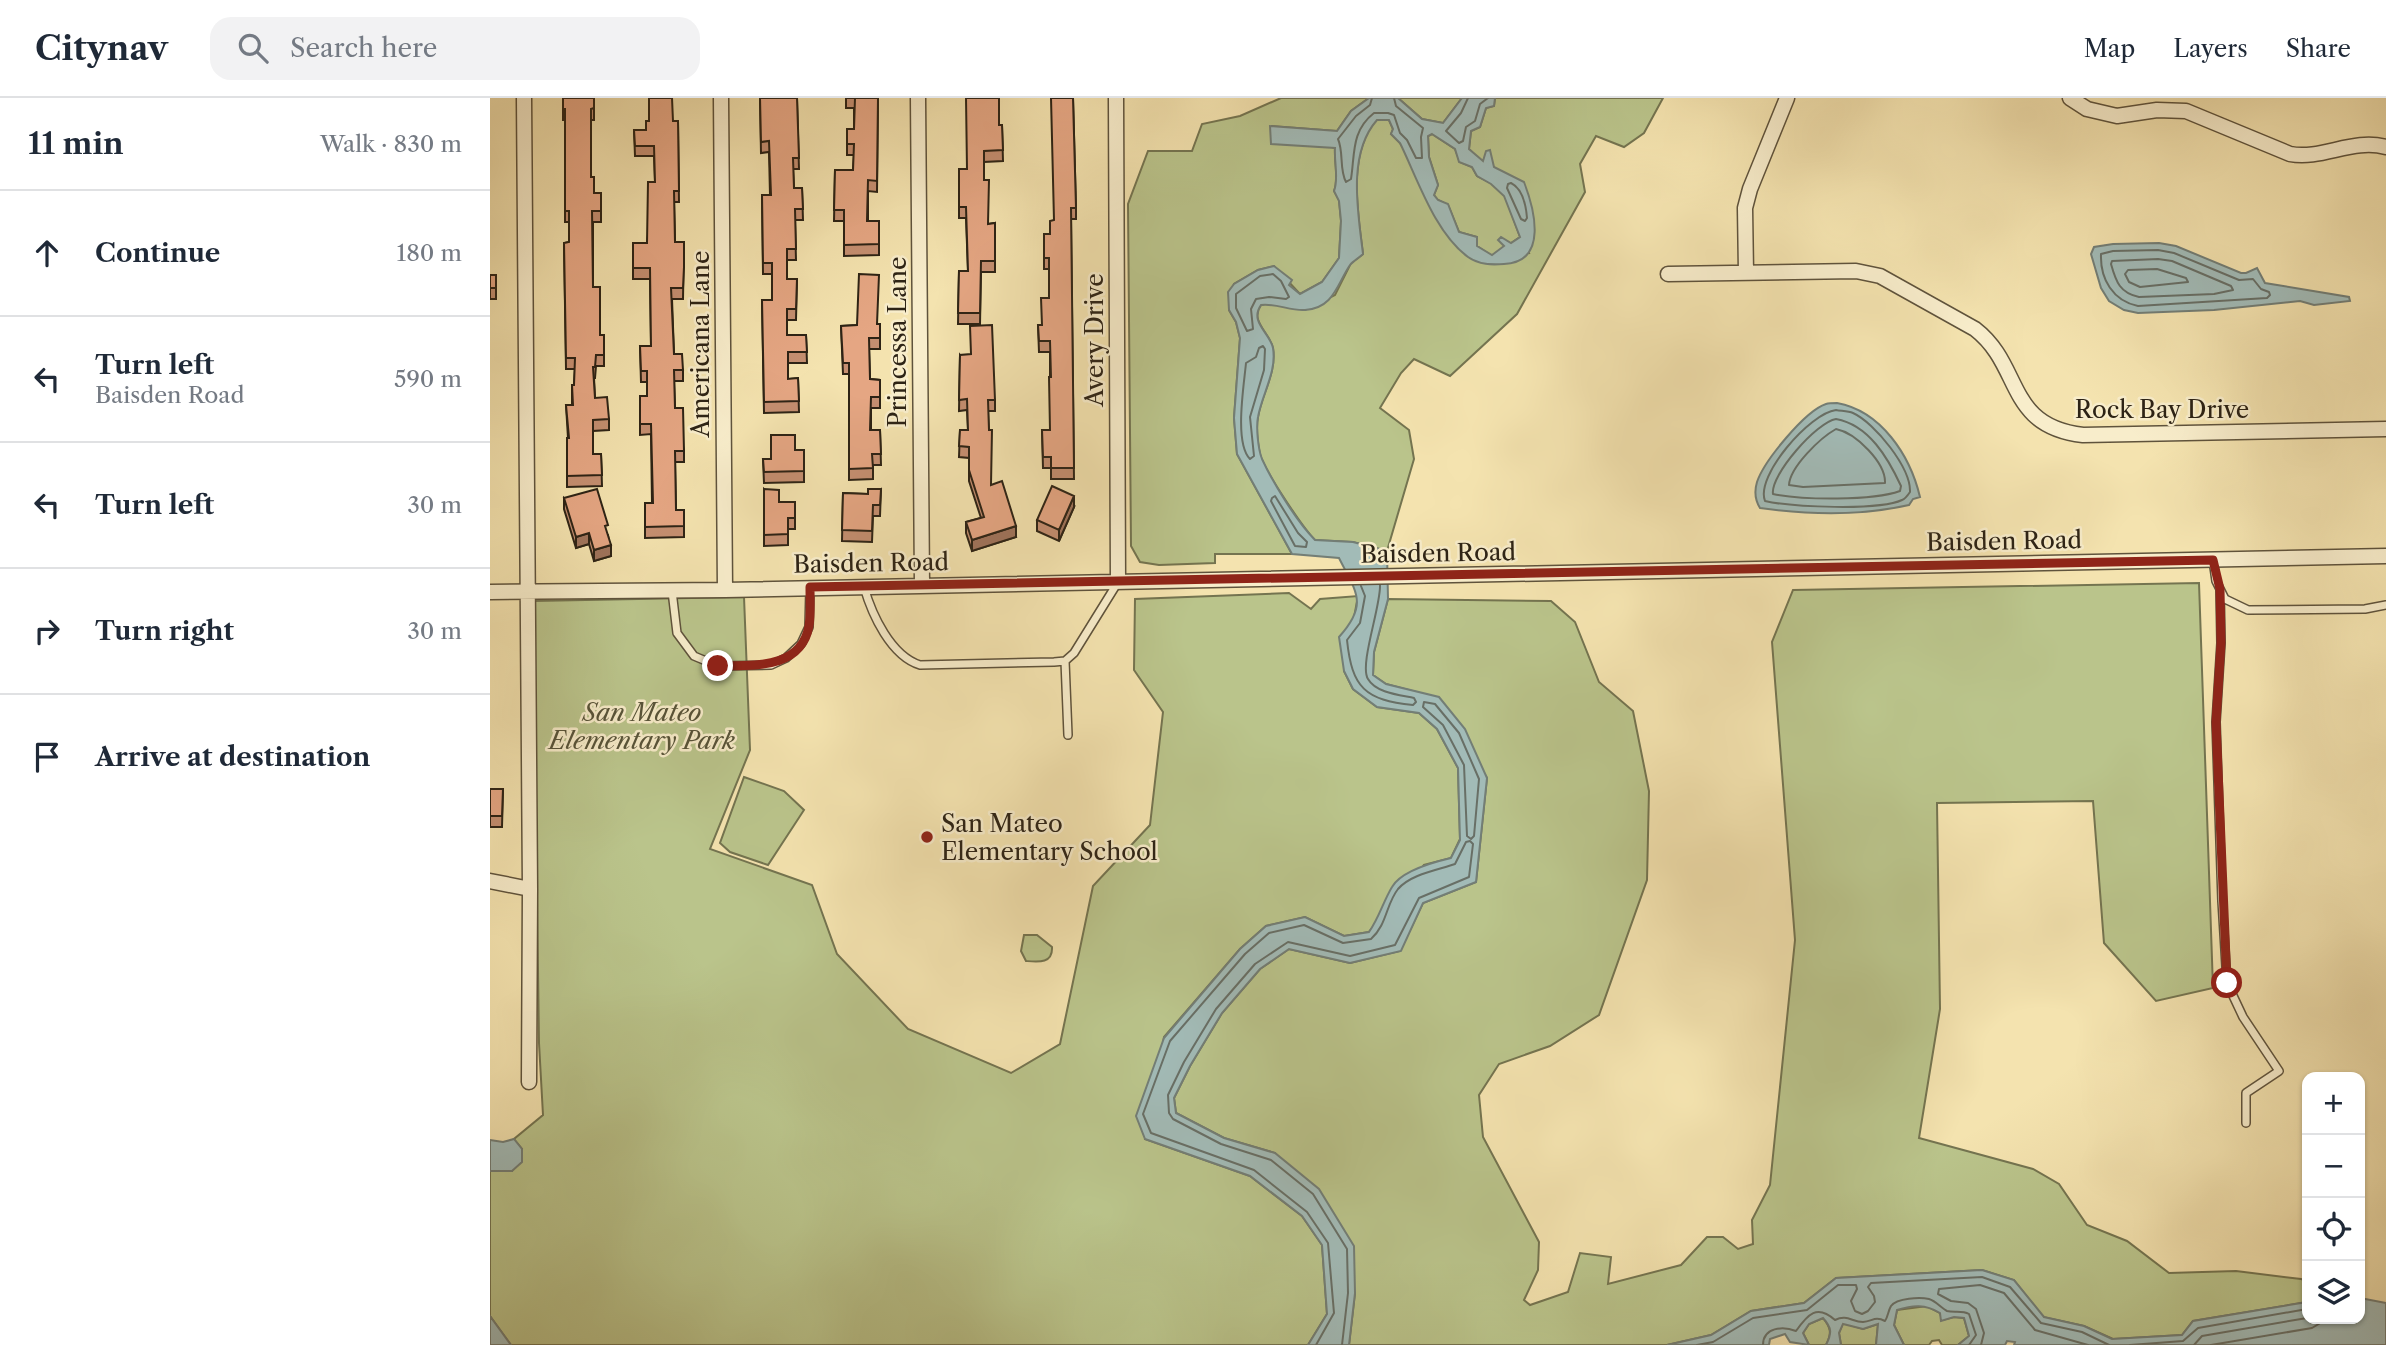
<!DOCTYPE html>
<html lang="en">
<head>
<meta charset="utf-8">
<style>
  body { margin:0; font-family:"Libre Caslon Text",serif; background:#f2f2f3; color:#1f2937 }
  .controls { position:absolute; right:21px; bottom:21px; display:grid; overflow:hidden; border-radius:14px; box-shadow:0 2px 5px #0004 }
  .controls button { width:63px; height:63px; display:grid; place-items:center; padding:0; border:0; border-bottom:2px solid #e0e1e3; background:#fff; color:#1f2937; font:35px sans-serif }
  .stop { position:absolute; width:21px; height:21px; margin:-16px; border:5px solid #8f2418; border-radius:50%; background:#fff }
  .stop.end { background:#8f2418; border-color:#fff; box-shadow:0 2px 7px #0008 }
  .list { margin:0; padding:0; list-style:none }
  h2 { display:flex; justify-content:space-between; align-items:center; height:91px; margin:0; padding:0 28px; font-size:30px }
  h2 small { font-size:23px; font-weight:400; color:#747a83 }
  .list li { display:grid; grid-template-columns:46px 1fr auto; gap:21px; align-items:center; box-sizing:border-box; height:126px; padding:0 28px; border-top:2px solid #e0e1e3 }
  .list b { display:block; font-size:26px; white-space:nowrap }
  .list p { margin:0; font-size:23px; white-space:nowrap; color:#747a83 }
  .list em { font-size:23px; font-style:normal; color:#747a83 }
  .icon { flex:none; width:38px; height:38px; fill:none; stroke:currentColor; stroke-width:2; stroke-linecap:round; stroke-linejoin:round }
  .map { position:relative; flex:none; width:1896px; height:1247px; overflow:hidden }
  header { display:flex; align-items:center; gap:42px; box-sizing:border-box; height:98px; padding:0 35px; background:#fff; border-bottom:2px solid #e0e1e3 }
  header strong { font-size:33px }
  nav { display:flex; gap:38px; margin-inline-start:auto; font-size:24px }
  .search { width:490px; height:63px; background:#f2f2f3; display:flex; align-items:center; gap:18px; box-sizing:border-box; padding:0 24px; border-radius:21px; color:#747a83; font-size:26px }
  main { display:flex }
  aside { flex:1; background:#fff }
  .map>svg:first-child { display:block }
</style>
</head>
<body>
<header>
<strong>Citynav</strong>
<div class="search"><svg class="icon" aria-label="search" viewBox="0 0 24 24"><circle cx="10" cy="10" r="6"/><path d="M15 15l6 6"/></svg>Search here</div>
<nav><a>Map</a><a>Layers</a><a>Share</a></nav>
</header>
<main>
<aside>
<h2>11 min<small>Walk · 830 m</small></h2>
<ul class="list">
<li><svg class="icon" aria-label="ahead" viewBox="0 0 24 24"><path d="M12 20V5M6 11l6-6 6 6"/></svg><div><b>Continue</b></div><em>180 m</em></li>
<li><svg class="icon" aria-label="left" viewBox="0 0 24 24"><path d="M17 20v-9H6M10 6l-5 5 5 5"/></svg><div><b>Turn left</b><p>Baisden Road</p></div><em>590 m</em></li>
<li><svg class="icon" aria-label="left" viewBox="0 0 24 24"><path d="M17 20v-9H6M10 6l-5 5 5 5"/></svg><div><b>Turn left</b></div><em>30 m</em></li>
<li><svg class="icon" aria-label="right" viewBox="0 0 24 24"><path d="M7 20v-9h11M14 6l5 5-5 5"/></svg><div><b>Turn right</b></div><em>30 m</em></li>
<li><svg class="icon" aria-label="arrive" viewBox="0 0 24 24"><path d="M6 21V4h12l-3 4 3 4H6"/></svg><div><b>Arrive at destination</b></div></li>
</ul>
</aside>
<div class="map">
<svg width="1896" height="1247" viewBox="0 0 1896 1247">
  <rect width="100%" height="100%" fill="#f4e3af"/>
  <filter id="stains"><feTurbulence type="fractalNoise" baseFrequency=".00286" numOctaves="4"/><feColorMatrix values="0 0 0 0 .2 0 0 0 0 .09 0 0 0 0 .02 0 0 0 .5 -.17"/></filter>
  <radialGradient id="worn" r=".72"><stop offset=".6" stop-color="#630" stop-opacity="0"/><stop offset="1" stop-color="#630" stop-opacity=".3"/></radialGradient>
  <path fill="#bac48b" stroke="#747450" stroke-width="2" d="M791 0H879L861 13 847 33 781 28 845 50C844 64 849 81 844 93L849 102 851 123 849 160 832 184 810 196 784 168 768 172 744 186 739 212 746 224 750 240 744 320 747 356 802 456H725V465L669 467 650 464 641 448 638 106 658 53H702L712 26 750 18Z
    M908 0H972L953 25 932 21Z
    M1005 0H1173L1154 35 1134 49 1106 38 1090 66 1095 94 1027 216 960 278 924 261 911 275 890 310 919 332 924 361 897 453 863 444 825 442C813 430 774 372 770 356 768 346 766 329 768 319 772 296 787 274 783 250 780 235 759 223 771 207L779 205 815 212 845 197 861 165 873 156C868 114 857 57 886 22H899L903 31 901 36 910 45 980 160 1039 155 1004 69 988 61 979 51 981 33 990 29 996 10 1004 8Z
    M942 36 965 51 970 64 982 69 987 78 1001 85 1015 98 1030 139 1002 158 987 148V139L969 134 958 107 948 102 944 97 948 87 939 59 938 38Z
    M1709 485 1723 890 1666 903 1614 845 1603 703 1447 705 1450 911 1429 1040 1543 1071 1569 1086 1597 1127 1637 1143 1679 1175 1746 1173 1811 1181 1817 1183V1204L1703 1223 1692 1237 1623 1241 1594 1228 1553 1219 1524 1182 1492 1172 1346 1180 1314 1205 1261 1213 1221 1237 1177 1247H859L865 1195 785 1055 734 1040 686 1015 684 1000 700 968 732 915 770 871 799 851 860 865 910 853 933 805 986 784 997 680 949 600 896 586 883 577 884 554 898 501 1061 503 1085 524 1109 584 1143 613 1159 693 1157 782 1109 917 1060 948 1009 966 989 997 993 1039 1049 1144 1048 1172 1034 1202 1040 1207 1078 1194 1090 1155 1121 1159 1118 1186 1191 1167 1217 1139H1233L1248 1151 1263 1146 1262 1122 1280 1087 1305 842 1282 544 1303 492Z
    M799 495 821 511 830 501 868 498 854 573 863 591 887 609 929 615 947 631 968 670 970 741 961 760 934 767 879 834 854 838 815 819 776 828 750 851 674 939 655 1041 760 1078 812 1118 832 1147 837 1216 818 1247H21L0 1218V1073H22L32 1051 24 1041 53 1017 49 945 43 503 254 499 260 652 220 751 322 787 347 856 418 931 521 975 570 946 603 788 660 727 673 614 644 572 645 501Z
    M254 679 294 693 314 712 278 767 240 754 230 745Z
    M534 837H547L562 849C563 866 548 864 536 863L531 853Z
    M1437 1208 1450 1215 1452 1222 1464 1219 1474 1220 1479 1238 1468 1247H1452L1449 1242 1442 1243 1439 1247H1414L1404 1227 1407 1212Z
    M1333 1220C1341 1230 1342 1235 1336 1247H1319L1313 1235 1319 1226Z
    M1353 1225 1373 1231 1388 1226 1386 1247H1351L1349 1235Z"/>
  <path fill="#a2bbb7" stroke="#737e76" stroke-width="2" fill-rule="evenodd" d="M879 0H908L932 21 953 25 972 0H1005L1004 8 996 10 990 29 981 33 979 51 993 63 996 53 1000 52 1004 69 1034 84C1044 110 1059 164 1014 166 1002 167 989 167 978 159 945 135 928 82 910 45L901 36 903 31 899 22H887C857 56 868 114 873 156 869 160 863 163 860 167 847 186 844 210 815 212 800 213 786 205 771 207 759 224 780 235 783 250 787 274 772 296 768 319 766 329 768 351 772 361 783 385 807 424 825 442L863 444 897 453 898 501 884 554 883 577 896 586 949 599 975 631 997 680 986 784 933 805 911 853 860 865 799 851 770 871 732 915 700 968 684 1000 686 1015 734 1040 785 1055 829 1091 864 1148 865 1195 859 1247H818L837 1216 832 1147 812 1118 760 1078 655 1041 646 1018 674 940 750 851 776 828 815 819 854 838 879 834C889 820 893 804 902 789 911 773 944 764 961 760L970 742 968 670 947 631 929 615 887 609 863 591 854 573 849 539C879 506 866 494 849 460L802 456 747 356 744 320 750 240 746 224 739 212 738 194 744 186 768 172 784 168 802 182 799 187 810 196 832 184 849 160 851 123 849 103 844 93C849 81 844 65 845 50L781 46 780 28 847 33 861 13ZM942 36 965 51 969 64 982 69 987 78 1001 86 1014 98 1030 139 1021 145 1011 139 1008 142 1014 148 1002 157 987 148V139L969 134 958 106 948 102 944 97 948 87 939 59 938 38Z
    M1669 145 1686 148 1751 175H1756L1767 170 1775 185 1859 199 1860 203 1824 207 1810 203 1724 212 1648 215 1634 212 1619 203 1611 190 1601 156 1604 149 1623 146Z
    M1347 305C1391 313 1420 357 1430 399L1423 401 1419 407C1371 418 1320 417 1270 410 1265 402 1264 394 1267 384 1274 363 1315 313 1336 306 1339 305 1343 305 1347 305Z
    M24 1041 32 1051V1064L22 1073H0V1042L13 1044Z
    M1492 1172 1524 1182 1554 1219 1594 1228 1622 1241 1692 1237 1703 1223 1817 1204V1221H1870V1200L1896 1205V1247H1524L1525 1244 1517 1243 1515 1247H1468L1479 1238 1474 1220 1464 1219 1451 1223 1450 1215C1435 1206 1423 1207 1407 1212L1404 1227 1414 1247H1386L1388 1226 1373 1231 1353 1226 1349 1235 1351 1247H1336C1342 1235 1342 1230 1333 1220L1319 1226 1313 1235 1319 1247 1300 1244 1295 1236 1280 1241 1279 1247H1177L1221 1237 1261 1213 1314 1205 1346 1180Z
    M0 1218 21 1247H22H0Z"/>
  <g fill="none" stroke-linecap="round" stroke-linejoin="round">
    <path stroke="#686f66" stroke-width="2" d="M882 0 880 7 866 18 848 41C854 55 849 71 856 84L861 81C865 56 861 33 884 15H898L904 17 910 35 917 42 926 60H932L931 39 933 30 906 8 904 0
      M978 0 971 15 956 33 969 45 973 43 976 29 985 23 990 6 998 0
      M1021 85C1033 91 1036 107 1037 120L1035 123 1031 121 1017 90 1018 86Z
      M1668 152 1684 155 1749 182 1763 181 1771 191 1779 194 1780 197 1777 200 1648 208C1623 203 1610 181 1611 156L1623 153Z
      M1668 161 1682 163 1741 188 1743 192 1724 196 1649 199C1630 195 1626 184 1621 166L1622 163Z
      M1667 171 1696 180 1698 184 1650 189 1639 184 1635 176 1638 172Z
      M783 176 791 183 799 199 796 201 779 199 766 201 761 211 763 231 757 233 746 210V196L770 178Z
      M773 248 775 251 774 272 760 319 764 358 760 361C744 345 754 287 756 265L766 259 769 250Z
      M1346 312C1351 313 1358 313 1363 315 1385 325 1421 370 1420 394 1418 397 1415 401 1412 402 1389 413 1301 409 1275 403 1265 378 1320 315 1346 312Z
      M1346 321C1379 327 1398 360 1411 388L1410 393C1382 403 1313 402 1283 396 1280 377 1327 324 1346 321Z
      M1346 331C1366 335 1396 365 1395 385L1313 389 1299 387C1300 369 1330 340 1346 331Z
      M785 398 808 435 817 444 816 449 805 448 781 403 782 400Z
      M871 488 875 498 870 525 857 542C862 590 875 602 923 607L926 604 924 600C910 597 886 595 878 581 869 567 891 508 890 487
      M934 604 945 606 969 635 989 681 984 738 981 741 977 738 974 667 953 627 933 609Z
      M826 1247 844 1215 838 1145 817 1114 764 1072 661 1035 653 1016 680 943 755 856 779 835 814 827 853 845 881 841C897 827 896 806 908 791 921 776 948 772 965 766L976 744 980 743 983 746 979 779 929 800 905 847 860 858 798 844 765 866 726 911 694 964 678 997 679 1015 683 1021 731 1046 781 1062 823 1096 857 1151 858 1195 852 1247
      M1207 1247 1223 1244 1263 1220 1317 1212 1348 1187H1366L1367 1191 1361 1203 1365 1213 1372 1216 1378 1213 1385 1204 1384 1198 1378 1189 1381 1185 1492 1179 1520 1189 1551 1225 1592 1234 1619 1247
      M1273 1247C1273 1229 1293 1228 1306 1233 1318 1216 1327 1206 1345 1222 1357 1216 1362 1224 1373 1224 1383 1223 1385 1218 1395 1223 1398 1219 1398 1213 1401 1208 1407 1200 1430 1199 1439 1201 1446 1203 1451 1210 1457 1213 1464 1215 1472 1212 1479 1216L1486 1237 1479 1247
      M1491 1247 1494 1235 1486 1211 1478 1205 1461 1203 1448 1196 1449 1191 1490 1187 1514 1195 1545 1232 1598 1247
      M1640 1247 1693 1243 1708 1230 1817 1211
      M1704 1247 1712 1238 1817 1220
      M1721 1247 1822 1230 1837 1221"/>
    <g stroke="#5f533c" stroke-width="10">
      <path id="service" d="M1723 462 1726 483 1735 501 1758 512 1875 511 1896 507
        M374 489C382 517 401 558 430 567L564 564 575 563 584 555 628 484
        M1730 491 1731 545 1726 624 1732 803 1737 885 1753 919 1789 973 1756 995V1025
        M182 493 187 535 204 558 228 568 281 567 296 560 311 546 319 529 320 489
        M575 563 578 637"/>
    </g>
    <g stroke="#5f533c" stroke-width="17">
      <path id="minor" d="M34 0 40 791 39 984
        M231 0 235 492
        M428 0 432 487
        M626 0 628 484
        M1580 0 1597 11 1627 18 1667 12 1696 13 1800 56C1832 62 1863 40 1896 49
        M1256 175 1255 110 1260 91 1297 0
        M1178 176 1366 173 1390 178 1485 231C1533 268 1515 328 1593 337L1896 331
        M0 494 235 492 1896 458
        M0 783 40 791"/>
    </g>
    <use href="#service" stroke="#f8edcb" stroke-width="7"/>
    <use href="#minor" stroke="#f8edcb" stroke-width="14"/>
  </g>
  <path fill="#c58f71" stroke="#2d2315" stroke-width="2" d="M73 0H104V22H101V79L104 95H111V124H103V189L110 237H114V268H106L105 280H104L105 300 119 321V332L103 333V356H111L112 388 77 389V340H78L76 307H82V287H84L85 271H76L74 145 79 144V124H75V22H73Z
    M270 0H307L309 71H303L304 90H312L313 122H305L306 162H297V181H307L306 222H297V237H316L317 265H298V281L308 280 309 314 274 315 272 202H282V176H273L272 97H280L279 54 271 55Z
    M356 0H388L387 94 378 93V123H389V157L354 158V123H344L345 72H363L364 57H357V31H364V10H356Z
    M583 0 586 110V121H581L584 381H561V370H553L552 332H560V254H549L548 227H552L559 200V171H554V136H560L564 122Z
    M159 23H188L189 104H184L185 144H194L193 201H182L184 256 193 272V283H184L185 310 194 353V364H185L186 412H194V439L155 440V405H162L161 336 150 337V298H157V284H151L150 248H161L160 181H143V145H157L165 84 164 58H145L144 32H156Z
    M509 27H512L513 63 494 64V82L498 126 505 125V174H491L490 226H468L469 173H478L476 120H469V71H477Z
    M0 177H6V201H0Z
    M390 226V251H379L380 281 390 282V310H381V332H390L391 367H383V381L359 382V276H353L351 228Z
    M470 257 505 302V313H498L501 387 526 439 482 453 476 435V424L491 420 479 383V360L469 359 470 332H478L477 312 469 313Z
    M305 352H314V384L274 385 273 361H281Z
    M274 391 289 404H305V431H298V447L274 448Z
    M391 391 390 418H383L382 444 352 443 353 395 378 396Z
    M74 400 118 437 121 458 104 463 99 446 86 450 74 411Z
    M584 409 569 443 547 433V422Z
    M0 691H13L12 729H0Z"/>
  <path fill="#a0745c" stroke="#2d2315" stroke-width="2" d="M584 398V409L569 443V432Z
    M526 428V439L482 453V442Z
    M99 435V446L86 450V439Z
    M121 447V458L104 463V452Z"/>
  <path fill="#e5a683" stroke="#2d2315" stroke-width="2" d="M73 0H104V10L101 11V79H104V95H111V113H102L103 189H110V237H114V257H106L105 269H103L105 300 117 299 119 321 103 322V356H111L112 377 77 378V340H79L76 307H83L82 287H84L85 260H76L74 145 79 144V113H75V11H73Z
    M159 0H182L183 23H188L189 93H184L185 144H194V169L193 190H181L184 256H192L193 272H184L185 310H193L194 353H185L186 412H194V428L155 429V405H163L161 326H150V298H157V273H151L150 248H161L160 170H143V145H157L158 84H165L164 48H145L144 32H156V23H159Z
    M270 0H307L309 60H303L304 90H312L313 111H305L306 151H297V181H307L306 211H297V237H316L317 254H298V281L308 280 309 303 274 304 272 202H282V165H273L272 97H281L279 43 271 44Z
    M365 0H388L387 83 378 82 377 123H389V146L354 147V112H344L345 72H363L364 46H357V31H364Z
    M476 0H509V27H512L513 52 494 53V82H499L498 126 505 125V163H491L490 215H468L469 173H478L476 109H469V71H477Z
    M561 0H583L586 110H581L584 370H561V359H553L552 332H560L559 279H561L560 243H549L548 227H552L551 200H559V160H554V136H560V123L564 122Z
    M369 176 389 177 387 226H390V240H379L380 281 390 282V299H381L380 332H390L391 356H382L383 370 359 371V265H353L351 228 367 227Z
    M0 177H6V190H0Z
    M502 227 505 302H498L499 332H502L501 387 512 383 526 428 482 442 476 424 494 419 479 372V349L469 348 470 332H478L477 301 469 302 470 257 481 256 480 228Z
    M281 337H305V352H314V373L274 374 273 361H281Z
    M562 388 584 398 569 432 547 422Z
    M107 391 118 427 115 428 121 447 104 452 99 435 86 439 74 400Z
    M274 391 289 392V404H305V420H298V436L274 437Z
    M378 391H391L390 407H383L382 433 352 432 353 395 378 396Z
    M0 691H13L12 718H0Z"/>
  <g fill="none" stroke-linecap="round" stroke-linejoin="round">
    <path stroke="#8f2418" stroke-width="9" d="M228 568C262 567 311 572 319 528 321 516 320 502 320 489L1723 462 1730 491 1731 545 1726 624 1737 885"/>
  </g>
  <circle fill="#8f2418" stroke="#f8edcb" stroke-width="2.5" cx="437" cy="739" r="7"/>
  <g text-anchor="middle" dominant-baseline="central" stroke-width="5" stroke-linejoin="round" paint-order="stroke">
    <g font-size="24" fill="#2d2315" stroke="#f8edcb">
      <text transform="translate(604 242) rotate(-90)">Avery Drive</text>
      <text transform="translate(407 244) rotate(-90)">Princessa Lane</text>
      <text transform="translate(210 246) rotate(-90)">Americana Lane</text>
      <text x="1672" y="311">Rock Bay Drive</text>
      <text transform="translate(1514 443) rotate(-1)">Baisden Road</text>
      <text transform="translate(948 455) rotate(-1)">Baisden Road</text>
      <text transform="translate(381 465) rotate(-1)">Baisden Road</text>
    </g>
    <g font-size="24" font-style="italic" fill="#575338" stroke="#f8edcb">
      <text x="152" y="614">San Mateo<tspan x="152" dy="28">Elementary Park</tspan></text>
    </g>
    <g font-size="24" fill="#2d2315" stroke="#f8edcb" text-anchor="start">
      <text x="451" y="725">San Mateo<tspan x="451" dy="28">Elementary School</tspan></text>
    </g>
  </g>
  <rect width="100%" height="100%" filter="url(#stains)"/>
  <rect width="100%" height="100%" fill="url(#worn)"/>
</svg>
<div class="controls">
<button>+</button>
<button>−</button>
<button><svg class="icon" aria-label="locate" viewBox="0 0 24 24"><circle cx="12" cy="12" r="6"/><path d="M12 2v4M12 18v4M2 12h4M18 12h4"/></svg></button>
<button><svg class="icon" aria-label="layers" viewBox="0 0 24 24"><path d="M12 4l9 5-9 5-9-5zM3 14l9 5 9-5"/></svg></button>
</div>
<div class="stop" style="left:1737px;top:885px"></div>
<div class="stop end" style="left:228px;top:568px"></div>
</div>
</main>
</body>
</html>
